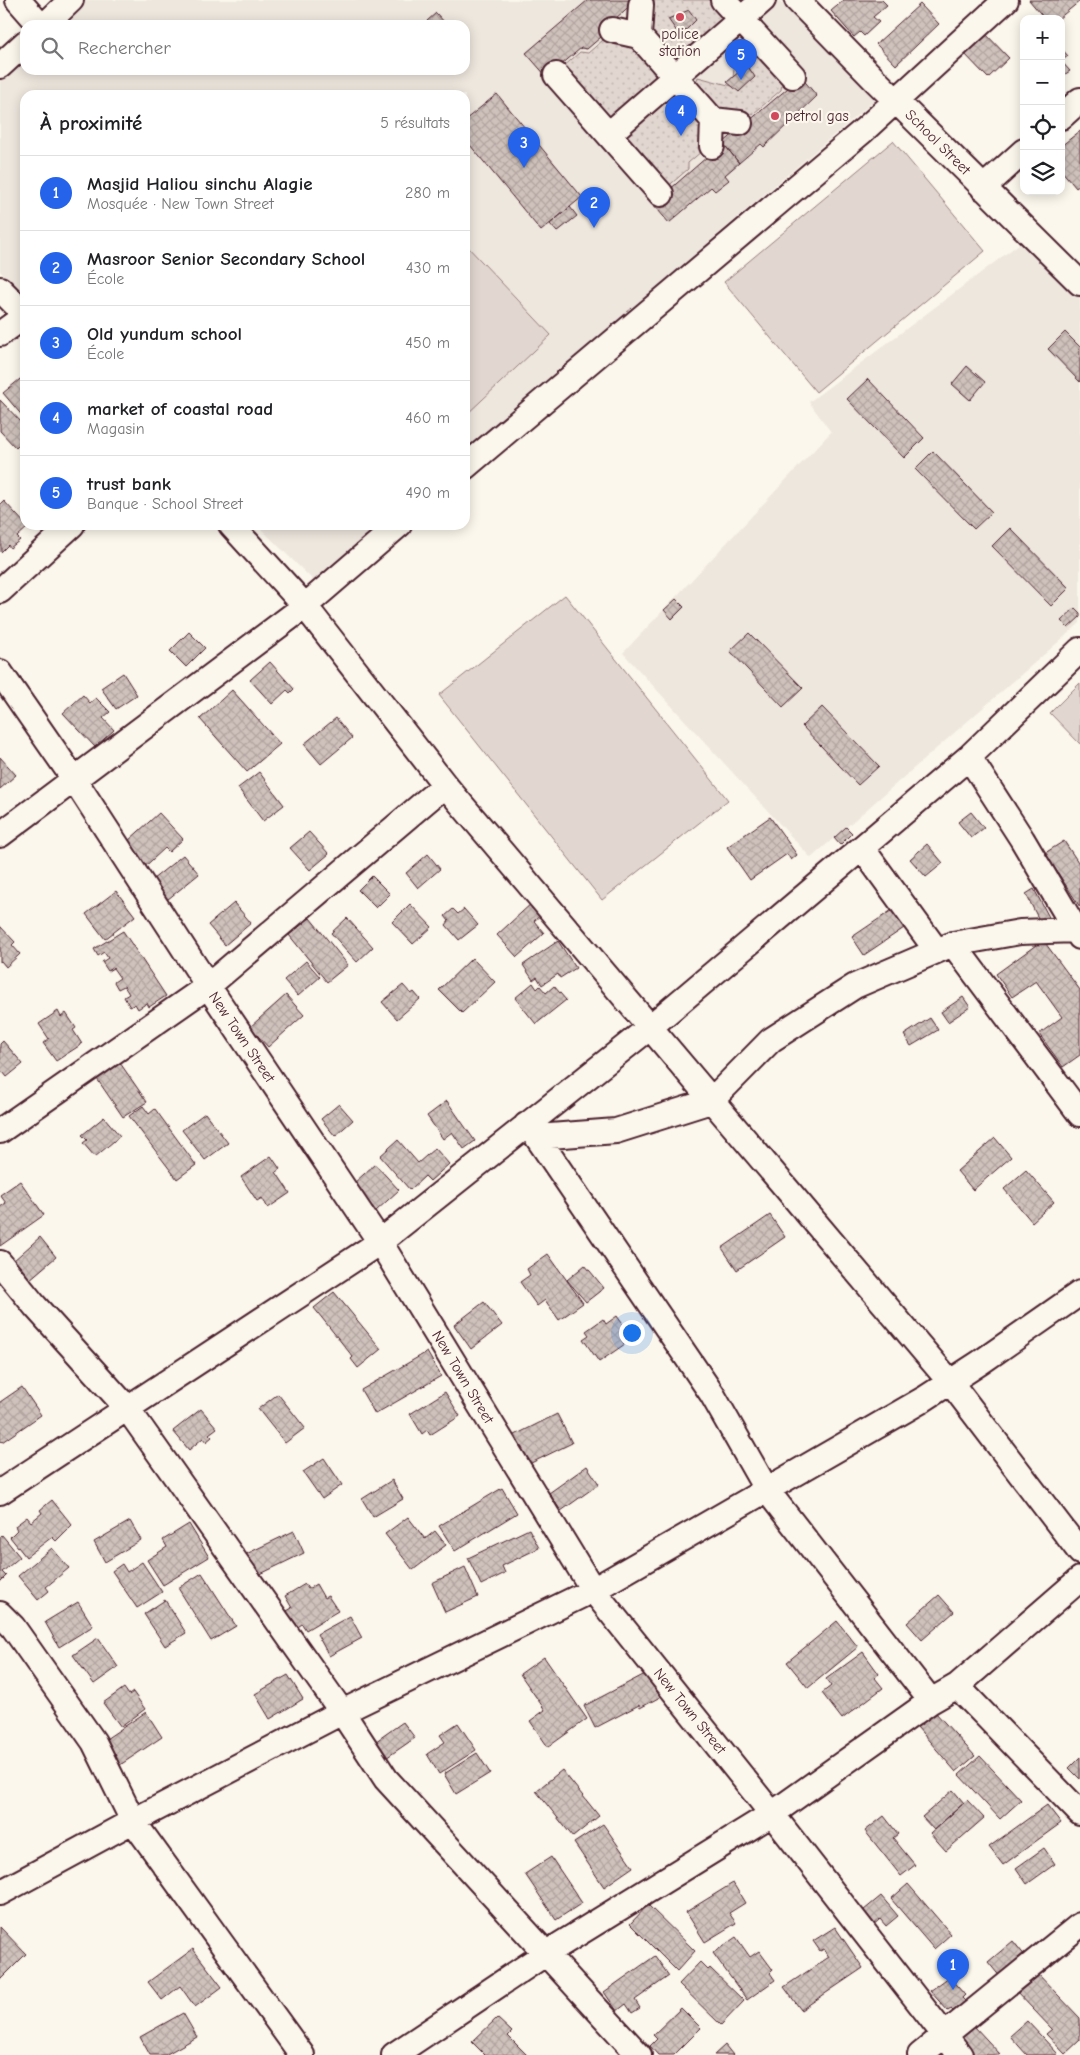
<!DOCTYPE html>
<html lang="fr">
<head>
<meta charset="utf-8">
<style>
  body { margin:0; font-family:"Comic Neue",sans-serif; background:#f2f2f2; color:#202124 }
  .controls { position:absolute; right:15px; top:15px; display:grid; overflow:hidden; border-radius:10px; box-shadow:0 2px 12px #0003 }
  .controls button { width:45px; height:45px; display:grid; place-items:center; padding:0; border:0; border-bottom:1px solid #e0e0e0; background:#fff; color:#202124; font:25px sans-serif }
  .you { position:absolute; left:631px; top:1332px; width:18px; height:18px; margin:-12px; border:4px solid #fff; border-radius:50%; background:#1a73e8; box-shadow:0 0 0 8px #1a73e833 }
  .badge { display:grid; place-items:center; width:32px; height:32px; border-radius:50%; background:#2563eb; color:#fff; font-size:16px; font-weight:700 }
  .pin { position:absolute; translate:-50% -41px; filter:drop-shadow(0 1px 2px #0008) }
  .pin::after { content:''; position:absolute; top:26px; width:18px; height:15px; background:inherit; clip-path:polygon(0 0,100% 0,50% 100%) }
  .list { margin:0; padding:0; list-style:none }
  h2 { display:flex; justify-content:space-between; align-items:center; height:65px; margin:0; padding:0 20px; font-size:21px }
  h2 small { font-size:16px; font-weight:400; color:#757577 }
  .list li { display:grid; grid-template-columns:32px 1fr auto; gap:15px; align-items:center; box-sizing:border-box; height:75px; padding:0 20px; border-top:1px solid #e0e0e0 }
  .list b { display:block; font-size:19px; white-space:nowrap }
  .list p { margin:0; font-size:16px; white-space:nowrap; color:#757577 }
  .list em { font-size:16px; font-style:normal; color:#757577 }
  .icon { flex:none; width:28px; height:28px; fill:none; stroke:currentColor; stroke-width:2; stroke-linecap:round; stroke-linejoin:round }
  .map { position:relative; flex:none; width:1080px; height:2055px; overflow:hidden }
  .search { position:absolute; background:#fff; box-shadow:0 2px 12px #0003; left:20px; top:20px; width:450px; height:55px; display:flex; align-items:center; gap:12px; box-sizing:border-box; padding:0 18px; border-radius:15px; color:#757577; font-size:19px }
  .panel { position:absolute; background:#fff; box-shadow:0 2px 12px #0003; left:20px; top:90px; width:450px; height:440px; border-radius:15px }
  .map>svg:first-child { display:block }
</style>
</head>
<body>
<div class="map">
<svg width="1080" height="2055" viewBox="0 0 1080 2055">
  <defs>
    <pattern id="grass-dots" width="8" height="8" patternUnits="userSpaceOnUse" patternTransform="scale(1.25)"><rect width="8" height="8" fill="#e2d7d0"/><path d="M2 2h.1M6 6h.1" fill="none" stroke="#c3b8b3" stroke-width="1.8" stroke-linecap="round"/></pattern>
    <pattern id="building-cross-hatch" width="8" height="8" patternUnits="userSpaceOnUse" patternTransform="scale(1.25)"><rect width="8" height="8" fill="#cfc2bc"/><path d="M0 0l8 8M0 8l8-8" fill="none" stroke="#b3a6a2"/></pattern>
  </defs>
  <rect width="100%" height="100%" fill="#fbf7ec"/>
  <filter id="ink" filterUnits="userSpaceOnUse"><feTurbulence type="fractalNoise" baseFrequency=".02" numOctaves="2"/><feDisplacementMap in="SourceGraphic" scale="10" xChannelSelector="R" yChannelSelector="G"/><feConvolveMatrix kernelMatrix="1 2 1 2 8 2 1 2 1" color-interpolation-filters="sRGB"/></filter>
  <g filter="url(#ink)">
    <path fill="#eee7de" d="M81 0H778L876 99 465 451V95H25V296L0 271V78L25 54V70H465V25H55Z
      M1023 241 1080 294V623L811 858 623 653 831 432 809 402Z
      M257 525H379L314 581Z"/>
    <path fill="url(#grass-dots)" stroke="#967b7e" d="M649 0H714L730 18 681 57 672 56 643 30Z
      M610 34 635 38 655 71V81L611 122 562 68 580 52 588 53Z
      M743 34 783 75 781 90 747 119 716 115 695 85 698 77 732 86 738 35Z
      M670 96 680 97 707 121 702 151 688 163V169L664 190 621 142 623 130Z"/>
    <path fill="#e2d7d0" stroke="#967b7e" d="M893 141 985 251 816 392 724 282Z
      M465 244 551 335 465 416Z
      M565 595 728 800 602 900 439 695Z
      M1080 683V744L1050 713Z"/>
    <path fill="url(#building-cross-hatch)" stroke="#4a1f2b" d="M588 0H643L633 3 607 26 608 31 587 49 581 48 547 77 526 53Z
      M844 0H882L887 5 873 17 879 22 864 36 860 32 854 37 831 11Z
      M1029 0H1080V1L1058 19H1045Z
      M920 4 939 24 896 65 876 44Z
      M689 10 696 20 680 36 668 19Z
      M436 13 447 25H431L427 21Z
      M982 30 1009 58 988 78 961 50Z
      M1061 48 1068 56 1061 61 1070 71 1061 77Z
      M747 65 755 77 739 92 727 82Z
      M801 77 817 96 764 147 761 144 739 163 723 143Z
      M497 94 582 197 541 231 465 139V120Z
      M1080 131V185L1076 188 1061 170V146Z
      M723 143 739 163 725 175 729 180 715 191 711 187 669 223 653 204Z
      M570 207 577 216 557 232 550 224Z
      M1065 332 1080 347V382L1048 349Z
      M967 366 985 382 970 400 952 384Z
      M25 375V419L3 393Z
      M868 379 924 438 904 458 847 399Z
      M0 400 25 426V439L16 448 0 431Z
      M933 451 992 512 974 529 915 469Z
      M4 501 28 527 17 537 20 540 10 548 8 545 1 552 0 505Z
      M1010 528 1069 588 1051 606 992 546Z
      M676 599 684 607 672 619 664 610Z
      M1075 608 1080 613V617L1068 628 1061 621Z
      M189 632 205 648 186 667 170 651Z
      M749 633 803 688 783 707 730 651Z
      M270 662 294 689 290 693 287 690 272 704 250 680Z
      M123 673 137 695 116 709 101 688Z
      M232 690 280 744 247 772 200 719Z
      M83 695 90 703 96 698 110 712 103 718 114 730 95 747 63 713Z
      M822 707 879 766 858 785 802 726Z
      M336 718 352 738 321 764 304 744Z
      M0 757 16 775 0 789Z
      M259 772 284 805 263 821 238 788Z
      M971 812 984 828 971 838 958 822Z
      M159 813 183 839 169 852 165 848 139 872 118 850Z
      M770 817 797 855 791 860 787 854 750 880 727 847Z
      M846 827 852 833 840 845 834 838Z
      M309 832 329 854 310 870 290 848Z
      M1064 841 1080 865V907L1045 853Z
      M927 844 943 863 926 877 910 859Z
      M428 854 440 869 418 888 406 873Z
      M183 855 199 874 162 904 147 884Z
      M372 876 390 894 376 908 358 890Z
      M1034 889 1050 919 1041 924 1026 894Z
      M116 891 135 916 105 939 86 914Z
      M533 902 543 913 534 921 544 933 517 957 497 935Z
      M234 903 251 923 225 945 208 925Z
      M410 904 432 927 413 944 392 922Z
      M895 908 907 926 864 955 852 937Z
      M453 909 458 914 464 909 478 925 459 940 446 925 449 921 445 916Z
      M310 918 348 965 327 982 289 935Z
      M347 918 373 947 357 962 331 933Z
      M0 926 15 942 12 945 20 954 6 967 1 961 0 962Z
      M123 931 166 996 149 1007 147 1003 138 1009 135 1004 130 1007 124 997 129 994 124 986 118 989 114 982 120 978 113 968 108 971 102 962 108 958 104 952 98 956 94 949Z
      M1043 940 1080 990V1055L1063 1067 1039 1034 1062 1017 1036 981 1012 997 996 974Z
      M558 941 576 968 560 978 558 974 542 985 537 977 533 980 523 965Z
      M472 958 495 982 462 1013 439 990Z
      M306 961 320 977 298 996 284 980Z
      M533 983 537 989 540 986 546 993 554 986 566 1000 536 1024 515 998Z
      M403 985 411 994 414 992 420 999 397 1019 382 1002Z
      M286 995 304 1015 268 1047 250 1027Z
      M963 997 970 1007 948 1022 941 1012Z
      M58 1011 61 1017 66 1013 76 1028 73 1030 82 1044 56 1061 43 1043 49 1039 39 1024Z
      M930 1018 938 1030 911 1046 904 1035Z
      M3 1041 23 1064 7 1077 3 1072 0 1074V1044Z
      M118 1060 147 1102 123 1117 95 1076Z
      M447 1101 475 1141 464 1149 452 1132 443 1139 427 1116Z
      M339 1104 353 1120 335 1136 321 1119Z
      M143 1106 149 1114 155 1109 196 1165 177 1179 129 1116Z
      M205 1113 228 1143 205 1160 182 1130Z
      M104 1117 120 1136 95 1157 83 1143 87 1140 82 1135Z
      M995 1138 1011 1157 973 1190 957 1171Z
      M398 1140 418 1163 435 1148 449 1164 430 1181 425 1176 410 1190 380 1156Z
      M271 1156 280 1169 276 1172 290 1193 268 1208 262 1198 257 1201 241 1177Z
      M375 1164 399 1190 376 1211 353 1184Z
      M1026 1170 1054 1202 1032 1222 1004 1189Z
      M20 1181 44 1215 0 1246V1207L6 1203 0 1195Z
      M770 1215 785 1237 737 1270 722 1248Z
      M40 1237 56 1257 29 1280 13 1261Z
      M548 1254 583 1303 559 1320 545 1300 537 1306 520 1282 530 1275 527 1269Z
      M585 1265 604 1288 586 1302 567 1280Z
      M334 1292 381 1349 358 1368 351 1359 353 1357 314 1308Z
      M484 1302 502 1325 471 1349 454 1325Z
      M617 1316 630 1334 622 1339 625 1344 599 1362 583 1339 589 1335 586 1331 603 1319 606 1324Z
      M427 1352 441 1376 375 1414 361 1390Z
      M22 1387 41 1415 2 1442 0 1440V1402Z
      M445 1392 460 1416 430 1435 427 1430 422 1434 410 1414Z
      M278 1394 305 1428 285 1443 258 1409Z
      M201 1409 217 1428 209 1434 212 1437 206 1442 203 1438 189 1450 173 1431Z
      M557 1414 572 1443 529 1464 515 1435Z
      M324 1458 342 1485 322 1499 303 1472Z
      M587 1466 599 1484 561 1511 549 1493Z
      M392 1480 403 1499 373 1517 362 1499Z
      M502 1488 517 1513 455 1551 439 1526Z
      M52 1500 72 1525 56 1541 52 1537 26 1557 10 1537 17 1530 15 1526 27 1517 31 1522 42 1513 40 1510Z
      M408 1517 425 1539 435 1531 446 1545 413 1570 385 1534Z
      M130 1521 141 1540 105 1562 94 1542Z
      M189 1524 209 1557 163 1585 147 1560 167 1547 163 1540Z
      M529 1529 539 1548 502 1566 505 1573 481 1585 468 1558Z
      M294 1531 304 1553 250 1579 240 1557Z
      M2 1535 20 1557 2 1572 6 1576 0 1582V1537Z
      M52 1548 69 1568 46 1587 49 1591 38 1600 18 1576Z
      M142 1562 162 1592 137 1608 112 1571 122 1564 127 1572Z
      M465 1567 478 1597 445 1612 432 1583Z
      M202 1573 236 1626 211 1641 178 1588Z
      M305 1584 308 1589 316 1584 324 1598 328 1596 338 1611 306 1630 302 1624 295 1629 285 1612 292 1608 285 1596Z
      M939 1595 954 1612 922 1640 907 1623Z
      M165 1600 186 1633 165 1646 144 1614Z
      M78 1602 93 1626 59 1647 45 1622Z
      M350 1616 362 1638 329 1656 317 1634Z
      M837 1621 858 1647 808 1688 787 1662Z
      M98 1638 118 1667 94 1684 73 1655Z
      M863 1652 879 1674 875 1678 883 1688 842 1719 822 1693 831 1686 826 1679Z
      M544 1657 587 1719 548 1747 530 1721 545 1710 520 1674Z
      M647 1673 660 1697 640 1708 639 1705 595 1728 584 1706Z
      M288 1675 303 1699 270 1719 255 1694Z
      M124 1688 129 1695 133 1692 145 1709 121 1727 103 1703Z
      M146 1712 162 1737 114 1769 97 1745Z
      M935 1712 975 1756 956 1772 917 1727Z
      M403 1722 415 1738 383 1760 372 1744Z
      M458 1723 476 1750 439 1774 427 1754 445 1742 440 1735Z
      M477 1753 490 1773 456 1794 444 1774Z
      M980 1756 1021 1800 1000 1819 959 1775Z
      M1080 1757V1779L1069 1768Z
      M562 1770 599 1816 573 1837 536 1791Z
      M953 1790 964 1803 934 1830 922 1817Z
      M967 1800 984 1818 946 1851 930 1833Z
      M1047 1805 1061 1823 1003 1865 989 1847Z
      M884 1816 898 1834 893 1838 915 1865 901 1876 865 1831Z
      M603 1824 633 1867 604 1887 574 1843Z
      M1044 1848 1055 1864 1027 1884 1016 1868Z
      M551 1857 582 1903 556 1920 525 1874Z
      M733 1883 745 1903 729 1913 736 1923 705 1942 686 1912Z
      M908 1884 951 1934 934 1949 891 1899Z
      M881 1896 898 1916 886 1926 880 1919 869 1929 858 1915Z
      M648 1905 695 1951 677 1971 630 1924Z
      M0 1927 26 1954 0 1980Z
      M835 1927 863 1968 801 2010 784 1987 829 1957 824 1949 820 1951 813 1941Z
      M736 1937 750 1957 759 1951 773 1970 770 1973 775 1980 747 2000 713 1953Z
      M1013 1941 1026 1957 1001 1978 988 1962Z
      M193 1949 222 1987 195 2007 180 1986 162 2000 148 1982Z
      M655 1956 669 1976 635 2000 640 2008 632 2013 626 2004 617 2011 604 1992Z
      M700 1962 708 1970 710 1968 744 2001 721 2025 679 1984Z
      M1035 1971 1080 2018V2040L1065 2054 1046 2034 1052 2029 1015 1990Z
      M949 1977 965 1995 962 1998 965 2001 954 2012 951 2009 948 2011 930 1991Z
      M681 2008 701 2028 674 2055H658L650 2046 657 2039 653 2035Z
      M183 2013 197 2037 165 2055H150L140 2037Z
      M497 2018 512 2032 508 2036 527 2055H485L472 2042Z
      M1027 2021 1058 2054 1057 2055H1027L1010 2036Z
      M974 2026 1000 2054 999 2055H964L954 2043Z
      M725 2045 733 2055H714Z"/>
    <g fill="none" stroke-linecap="round" stroke-linejoin="round">
      <g stroke="#4a1f2b" stroke-width="28">
        <path id="minor" d="M18 0 40 25
          M723 0 793 76
          M797 0 876 81 1080 283
          M45 25 71 0
          M612 30 639 36 713 120 712 146
          M639 36 641 5
          M0 66 25 43
          M556 75 661 194
          M1061 117 1080 100
          M713 120 740 123
          M609 134 763 0
          M983 188 1024 151
          M0 289 25 314
          M0 334 25 316
          M465 467 864 130 1006 0
          M231 525 305 606 445 785 951 1383 1080 1552
          M0 591 72 525
          M1080 650 969 757 1022 839 1080 937
          M0 672 74 779 208 986 380 1242 593 1590 772 1814 960 2055
          M0 835 305 606 399 525
          M862 848 937 951
          M953 944 1080 1114
          M526 1125 537 1137 712 1394 766 1489 931 1701
          M0 1131 208 986 445 785
          M537 1137 616 1131 711 1101 771 1040 855 986 953 944 1020 932 1076 930
          M0 1263 35 1306 127 1408 342 1712 386 1779 639 2055
          M0 1492 380 1242 649 1028 969 757
          M0 1614 13 1627 94 1742 133 1821 302 2055
          M957 1686 1080 1813
          M0 1893 133 1821 342 1712 593 1590 924 1399 981 1362 1080 1293
          M394 2055 545 1954 772 1814 931 1701 957 1686 1080 1579
          M920 2055 1080 1925"/>
      </g>
      <use href="#minor" stroke="#fbf7ec" stroke-width="24"/>
    </g>
  </g>
  <g fill="#d1495b" stroke="#fbf7ec" stroke-width="2">
    <circle cx="680" cy="17" r="5"/>
    <circle cx="775" cy="116" r="5"/>
  </g>
  <g text-anchor="middle" dominant-baseline="central" stroke-width="4.5" stroke-linejoin="round" paint-order="stroke">
    <g font-size="15" fill="#4a1f2b" stroke="#fbf7ec">
      <text x="680" y="34">police<tspan x="680" dy="17">station</tspan></text>
      <text x="785" y="116" text-anchor="start">petrol gas</text>
    </g>
    <g font-size="15" fill="#4a1f2b" stroke="#fbf7ec">
      <text transform="translate(938 142) rotate(45)">School Street</text>
      <text transform="translate(242 1037) rotate(56)">New Town Street</text>
      <text transform="translate(463 1377) rotate(59)">New Town Street</text>
      <text transform="translate(690 1711) rotate(51)">New Town Street</text>
    </g>
  </g>
</svg>
<div class="controls">
<button>+</button>
<button>−</button>
<button><svg class="icon" aria-label="locate" viewBox="0 0 24 24"><circle cx="12" cy="12" r="6"/><path d="M12 2v4M12 18v4M2 12h4M18 12h4"/></svg></button>
<button><svg class="icon" aria-label="layers" viewBox="0 0 24 24"><path d="M12 4l9 5-9 5-9-5zM3 14l9 5 9-5"/></svg></button>
</div>
<div class="you"></div>
<div class="pin badge" style="left:953px;top:1990px">1</div>
<div class="pin badge" style="left:594px;top:228px">2</div>
<div class="pin badge" style="left:524px;top:168px">3</div>
<div class="pin badge" style="left:681px;top:136px">4</div>
<div class="pin badge" style="left:741px;top:80px">5</div>
<div class="search"><svg class="icon" aria-label="search" viewBox="0 0 24 24"><circle cx="10" cy="10" r="6"/><path d="M15 15l6 6"/></svg>Rechercher</div>
<section class="panel">
<h2>À proximité<small>5 résultats</small></h2>
<ul class="list">
<li><span class="badge">1</span><div><b>Masjid Haliou sinchu Alagie</b><p>Mosquée · New Town Street</p></div><em>280 m</em></li>
<li><span class="badge">2</span><div><b>Masroor Senior Secondary School</b><p>École</p></div><em>430 m</em></li>
<li><span class="badge">3</span><div><b>Old yundum school</b><p>École</p></div><em>450 m</em></li>
<li><span class="badge">4</span><div><b>market of coastal road</b><p>Magasin</p></div><em>460 m</em></li>
<li><span class="badge">5</span><div><b>trust bank</b><p>Banque · School Street</p></div><em>490 m</em></li>
</ul>
</section>
</div>
</body>
</html>
